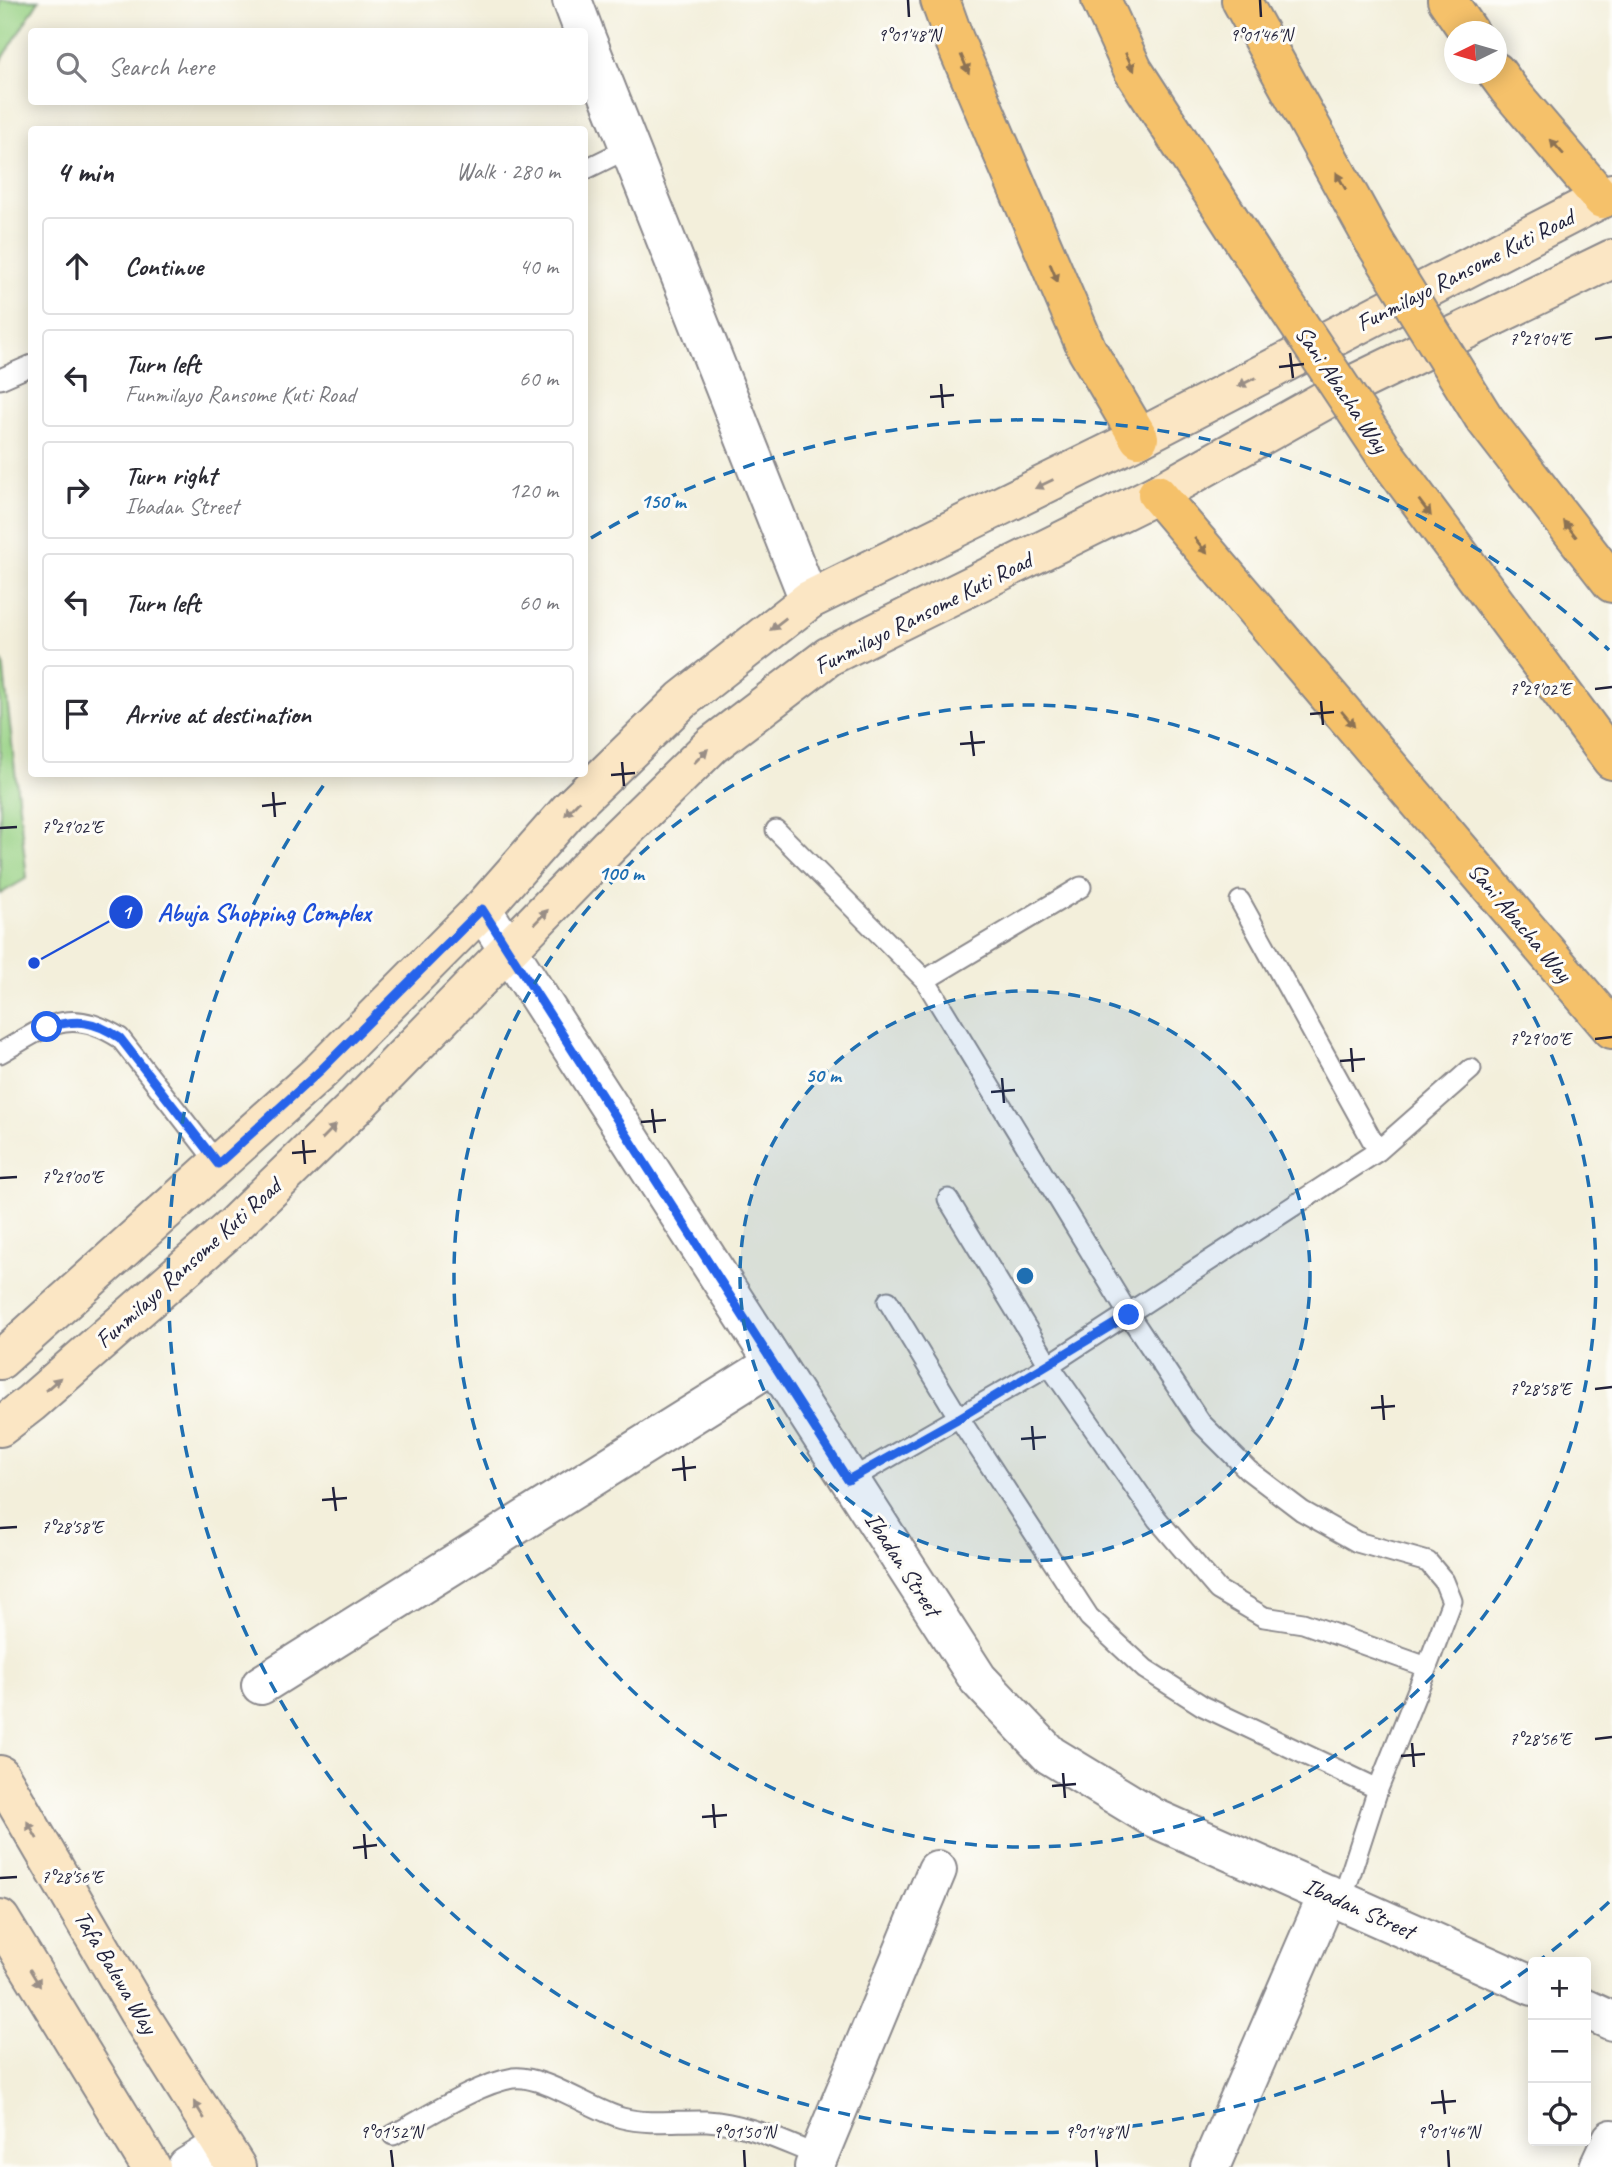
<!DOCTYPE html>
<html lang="en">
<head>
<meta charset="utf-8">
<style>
  body { margin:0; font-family:Caveat,sans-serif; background:#f2f2f3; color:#2b2b33 }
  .controls { position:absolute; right:21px; bottom:21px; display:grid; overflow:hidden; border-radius:7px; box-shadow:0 4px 18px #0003 }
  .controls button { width:63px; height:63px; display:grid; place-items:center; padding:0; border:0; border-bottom:2px solid #e1e1e2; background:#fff; color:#2b2b33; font:35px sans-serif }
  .compass { position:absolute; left:1444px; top:21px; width:63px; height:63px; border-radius:50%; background:#fff; box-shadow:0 4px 18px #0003; rotate:265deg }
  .stop { position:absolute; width:21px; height:21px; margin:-16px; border:5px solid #2563eb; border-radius:50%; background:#fff }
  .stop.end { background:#2563eb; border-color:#fff; box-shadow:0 2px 7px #0008 }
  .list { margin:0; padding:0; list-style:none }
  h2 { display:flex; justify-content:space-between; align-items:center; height:91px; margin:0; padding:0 28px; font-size:30px }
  h2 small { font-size:23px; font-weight:400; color:#7c7c81 }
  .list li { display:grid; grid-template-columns:46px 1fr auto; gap:21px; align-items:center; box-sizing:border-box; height:98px; margin:0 14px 14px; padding:0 14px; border:2px solid #e1e1e2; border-radius:7px }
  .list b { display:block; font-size:26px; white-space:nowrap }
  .list p { margin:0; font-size:23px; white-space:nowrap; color:#7c7c81 }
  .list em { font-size:23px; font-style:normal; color:#7c7c81 }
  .icon { flex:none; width:38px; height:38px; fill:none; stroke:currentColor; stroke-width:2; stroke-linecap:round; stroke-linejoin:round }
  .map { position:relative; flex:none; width:1612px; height:2167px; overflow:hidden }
  .search { position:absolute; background:#fff; box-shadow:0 4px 18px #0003; left:28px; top:28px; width:560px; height:77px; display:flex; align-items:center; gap:18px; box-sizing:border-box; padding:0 24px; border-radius:7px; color:#7c7c81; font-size:26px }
  .panel { position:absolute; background:#fff; box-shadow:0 4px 18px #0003; left:28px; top:126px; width:560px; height:651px; border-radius:7px }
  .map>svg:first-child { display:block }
</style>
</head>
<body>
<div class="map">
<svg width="1612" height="2167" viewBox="0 0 1612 2167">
  <rect width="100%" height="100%" fill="#fdfcf7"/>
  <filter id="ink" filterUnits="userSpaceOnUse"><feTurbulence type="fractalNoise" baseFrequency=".0143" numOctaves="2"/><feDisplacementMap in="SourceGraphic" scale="14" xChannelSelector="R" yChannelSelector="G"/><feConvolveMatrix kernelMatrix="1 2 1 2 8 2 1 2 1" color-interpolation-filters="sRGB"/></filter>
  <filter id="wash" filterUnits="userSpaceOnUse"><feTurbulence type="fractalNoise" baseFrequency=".00686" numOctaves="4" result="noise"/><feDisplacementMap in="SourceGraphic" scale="28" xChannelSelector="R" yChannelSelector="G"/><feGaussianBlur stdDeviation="1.57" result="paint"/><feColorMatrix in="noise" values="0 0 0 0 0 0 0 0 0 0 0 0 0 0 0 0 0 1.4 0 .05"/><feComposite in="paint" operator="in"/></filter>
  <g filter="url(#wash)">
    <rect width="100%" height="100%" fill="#f3efdb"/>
    <path fill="#97d184" stroke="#5c7a60" stroke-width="2" d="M0 0H39L0 63Z
      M0 659 3 662 27 878 0 894Z"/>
  </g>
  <g filter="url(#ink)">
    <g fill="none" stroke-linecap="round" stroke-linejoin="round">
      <g stroke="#8a888b" stroke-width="23">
        <path id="lane" d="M584 170 629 148
          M0 379 32 365
          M776 830 925 980
          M1081 887 925 980 1129 1315 1201 1423 1248 1470 1302 1511 1357 1542 1428 1562 1444 1581 1452 1601 1427 1667
          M1240 901 1378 1151
          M0 1053C46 1027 69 1005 120 1038L218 1164
          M888 1301 959 1418 1089 1617 1145 1669 1203 1706 1378 1789
          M848 1481 1049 1365 948 1199
          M1342 1900 1378 1789 1427 1667 1303 1623 1264 1617 1218 1590 1157 1519 1049 1365 1378 1151 1471 1069
          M393 2135C427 2117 477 2084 513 2078 542 2074 592 2110 622 2118 649 2125 680 2120 707 2121 746 2123 783 2142 819 2156"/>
      </g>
      <g stroke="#8a888b" stroke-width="42">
        <path id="street" d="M572 0 584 32
          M584 33 809 600
          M482 909 978 1679 1050 1755 1152 1817 1533 1986
          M261 1685 773 1364
          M1586 2009 1612 2021
          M187 2167 221 2146
          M814 2167 937 1870
          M1210 2167 1328 1894
          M1599 2167 1612 2139"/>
      </g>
      <g stroke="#8a888b" stroke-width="42">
        <path id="secondary" d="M0 1360 321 1071 482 909 571 808 682 700 809 600 1139 438 1612 193
          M0 1427 31 1403 233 1226 353 1109 609 846 712 745 829 656 1157 494 1350 386 1612 259
          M0 1775 137 2010 236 2167
          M0 1919 151 2167"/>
      </g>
      <g stroke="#8a888b" stroke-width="42">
        <path id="primary" d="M940 0 954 39 1087 350 1139 438
          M1447 0 1469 32
          M1496 72 1510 91 1602 199
          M1157 494 1612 1029"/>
      </g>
      <g stroke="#8a888b" stroke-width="42">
        <path id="highway" d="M1101 0 1133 70 1258 263
          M1241 0 1374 241
          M1484 418 1612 583
          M1384 453 1612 760"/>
      </g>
      <use href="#lane" stroke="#fff" stroke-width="19"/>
      <use href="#street" stroke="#fff" stroke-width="38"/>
      <use href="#secondary" stroke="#fbe6c4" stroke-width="38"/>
      <use href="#primary" stroke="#f5c16b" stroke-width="38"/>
      <use href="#highway" stroke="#f5c16b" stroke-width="38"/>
      <g stroke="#8a888b" stroke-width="42" stroke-linecap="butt">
        <path id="highway-bridge" d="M1374 241 1484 418
          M1258 263 1384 453"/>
      </g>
      <use href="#highway-bridge" stroke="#f5c16b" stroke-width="38"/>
    </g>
    <defs><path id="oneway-solid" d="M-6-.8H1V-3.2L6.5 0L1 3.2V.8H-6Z" transform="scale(1.75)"/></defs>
    <g fill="#8c7253">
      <use href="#oneway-solid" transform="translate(1130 62) rotate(64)"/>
      <use href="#oneway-solid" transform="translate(965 64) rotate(67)"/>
      <use href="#oneway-solid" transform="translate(1557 147) rotate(-131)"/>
      <use href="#oneway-solid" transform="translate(1341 181) rotate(-119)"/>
      <use href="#oneway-solid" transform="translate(1054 273) rotate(67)"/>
      <use href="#oneway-solid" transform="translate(1425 508) rotate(53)"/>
      <use href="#oneway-solid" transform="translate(1570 529) rotate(-128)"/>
      <use href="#oneway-solid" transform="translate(1201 546) rotate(50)"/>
      <use href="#oneway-solid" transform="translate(1348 719) rotate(50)"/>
    </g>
    <g fill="#998e86">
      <use href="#oneway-solid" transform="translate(1247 382) rotate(153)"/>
      <use href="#oneway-solid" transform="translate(1044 484) rotate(154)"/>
      <use href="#oneway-solid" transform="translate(778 624) rotate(142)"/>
      <use href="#oneway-solid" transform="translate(701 756) rotate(-45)"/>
      <use href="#oneway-solid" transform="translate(572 808) rotate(134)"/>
      <use href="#oneway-solid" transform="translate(541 917) rotate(-46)"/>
      <use href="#oneway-solid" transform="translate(329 1132) rotate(-45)"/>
      <use href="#oneway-solid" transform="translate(53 1384) rotate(-41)"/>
      <use href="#oneway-solid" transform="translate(32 1830) rotate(-120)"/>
      <use href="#oneway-solid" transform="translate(35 1978) rotate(59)"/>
      <use href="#oneway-solid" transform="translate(199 2110) rotate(-122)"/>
    </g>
  </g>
  <g fill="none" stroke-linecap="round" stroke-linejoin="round" filter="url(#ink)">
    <path stroke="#2563eb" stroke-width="9" d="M47 1027C78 1019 93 1020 120 1038L218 1164 321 1070 482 909 848 1480 959 1418 1129 1315"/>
  </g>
  <path fill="none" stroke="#22223b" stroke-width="2.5" d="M908 0 909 17M1260 0 1261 17M1595 339 1612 337M1290 353 1293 378M1279 367 1304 364M941 384 943 408M930 397 954 395M1595 689 1612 687M1321 701 1323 725M1310 714 1334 712M971 731 974 756M960 744 985 742M622 762 624 786M611 775 635 773M273 792 275 817M262 806 286 803M0 828 17 827M1595 1039 1612 1037M1351 1048 1353 1072M1340 1061 1365 1059M1002 1078 1004 1103M991 1092 1015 1090M652 1109 655 1133M641 1122 666 1120M303 1140 305 1164M292 1153 316 1151M0 1178 17 1177M1595 1389 1612 1387M1382 1395 1384 1420M1371 1408 1395 1406M1032 1426 1034 1450M1021 1439 1046 1437M683 1456 685 1481M672 1470 696 1467M333 1487 336 1511M322 1500 347 1498M0 1528 17 1527M1595 1739 1612 1737M1412 1743 1414 1767M1401 1756 1425 1754M1063 1773 1065 1798M1052 1786 1076 1784M713 1804 715 1828M702 1817 727 1815M364 1834 366 1859M353 1848 377 1845M0 1878 17 1877M1442 2090 1445 2114M1431 2103 1456 2101M391 2150 393 2167M744 2150 745 2167M1096 2150 1097 2167M1448 2150 1449 2167"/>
  <circle cx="1025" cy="1276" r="285" fill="#1f6fb2" fill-opacity=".12"/>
  <g fill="none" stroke="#1f6fb2" stroke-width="3.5" stroke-dasharray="12 9">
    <circle cx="1025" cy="1276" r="285"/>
    <circle cx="1025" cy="1276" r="571"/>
    <path d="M1609 1902A856 856 0 0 1 1540 1960M1528 1969A856 856 0 0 1 328 779M591 538A856 856 0 0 1 1609 650"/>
  </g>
  <g text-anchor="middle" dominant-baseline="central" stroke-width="6" stroke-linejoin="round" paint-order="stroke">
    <g font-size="24" fill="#22223b" stroke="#fdfcf7">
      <text transform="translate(1465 270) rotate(-27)">Funmilayo Ransome Kuti Road</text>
      <text transform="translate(1342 389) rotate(56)">Sani Abacha Way</text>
      <text transform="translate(923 613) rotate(-27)">Funmilayo Ransome Kuti Road</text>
      <text transform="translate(1520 922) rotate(50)">Sani Abacha Way</text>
      <text transform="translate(188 1263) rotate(-42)">Funmilayo Ransome Kuti Road</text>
      <text transform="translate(903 1564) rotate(57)">Ibadan Street</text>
      <text transform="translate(1359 1908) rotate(24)">Ibadan Street</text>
      <text transform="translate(116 1972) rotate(59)">Tafa Balewa Way</text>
    </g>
  </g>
  <g font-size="18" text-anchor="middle" fill="#22223b" stroke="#fdfcf7" stroke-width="6" stroke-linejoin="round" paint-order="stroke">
    <text x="909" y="41">9°01'48"N</text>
    <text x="1261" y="41">9°01'46"N</text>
    <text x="1540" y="345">7°29'04"E</text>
    <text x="1540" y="695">7°29'02"E</text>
    <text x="72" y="833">7°29'02"E</text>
    <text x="1540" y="1045">7°29'00"E</text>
    <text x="72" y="1183">7°29'00"E</text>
    <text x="1540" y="1395">7°28'58"E</text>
    <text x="72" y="1533">7°28'58"E</text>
    <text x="1540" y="1745">7°28'56"E</text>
    <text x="72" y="1883">7°28'56"E</text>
    <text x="391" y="2138">9°01'52"N</text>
    <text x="744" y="2138">9°01'50"N</text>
    <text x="1096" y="2138">9°01'48"N</text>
    <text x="1448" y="2138">9°01'46"N</text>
  </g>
  <circle cx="1025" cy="1276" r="10" fill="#1f6fb2" stroke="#fdfcf7" stroke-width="3.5"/>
  <g font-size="21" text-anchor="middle" font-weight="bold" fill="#1f6fb2" stroke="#fdfcf7" stroke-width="6" stroke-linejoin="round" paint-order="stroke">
    <text x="663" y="508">150 m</text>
    <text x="621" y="880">100 m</text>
    <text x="823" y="1082">50 m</text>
  </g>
  <path fill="none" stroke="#1d4ed8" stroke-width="2.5" d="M34 963L126 912"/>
  <g fill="#1d4ed8" stroke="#fdfcf7" stroke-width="2.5">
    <circle cx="34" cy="963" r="7"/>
    <circle cx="126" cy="912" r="18"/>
  </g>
  <g font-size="21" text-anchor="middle" font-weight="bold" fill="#fff">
    <text x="126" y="919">1</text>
  </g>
  <g font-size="26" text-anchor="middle" font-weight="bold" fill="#1d4ed8" stroke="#fdfcf7" stroke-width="6" stroke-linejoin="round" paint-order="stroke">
    <text x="264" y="921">Abuja Shopping Complex</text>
  </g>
</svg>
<div class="controls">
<button>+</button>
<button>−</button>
<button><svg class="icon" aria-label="locate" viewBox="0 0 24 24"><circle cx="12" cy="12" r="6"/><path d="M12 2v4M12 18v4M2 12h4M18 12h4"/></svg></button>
</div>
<svg class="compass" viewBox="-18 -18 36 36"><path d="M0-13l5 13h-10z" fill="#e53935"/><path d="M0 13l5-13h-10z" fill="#7c7c81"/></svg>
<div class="stop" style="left:47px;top:1027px"></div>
<div class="stop end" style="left:1129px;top:1315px"></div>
<div class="search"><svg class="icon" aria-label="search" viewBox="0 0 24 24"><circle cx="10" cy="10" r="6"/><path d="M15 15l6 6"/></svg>Search here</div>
<section class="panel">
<h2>4 min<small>Walk · 280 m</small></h2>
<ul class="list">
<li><svg class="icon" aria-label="ahead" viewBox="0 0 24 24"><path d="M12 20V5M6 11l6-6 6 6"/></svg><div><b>Continue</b></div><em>40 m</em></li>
<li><svg class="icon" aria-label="left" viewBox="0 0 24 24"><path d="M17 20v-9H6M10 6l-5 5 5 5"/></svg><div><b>Turn left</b><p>Funmilayo Ransome Kuti Road</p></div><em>60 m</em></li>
<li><svg class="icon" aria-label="right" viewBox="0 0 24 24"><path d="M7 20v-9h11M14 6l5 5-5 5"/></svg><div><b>Turn right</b><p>Ibadan Street</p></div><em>120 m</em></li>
<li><svg class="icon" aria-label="left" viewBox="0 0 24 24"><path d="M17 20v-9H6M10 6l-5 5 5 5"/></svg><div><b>Turn left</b></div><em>60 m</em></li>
<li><svg class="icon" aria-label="arrive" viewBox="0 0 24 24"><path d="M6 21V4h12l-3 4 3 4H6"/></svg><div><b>Arrive at destination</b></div></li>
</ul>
</section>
</div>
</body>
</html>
